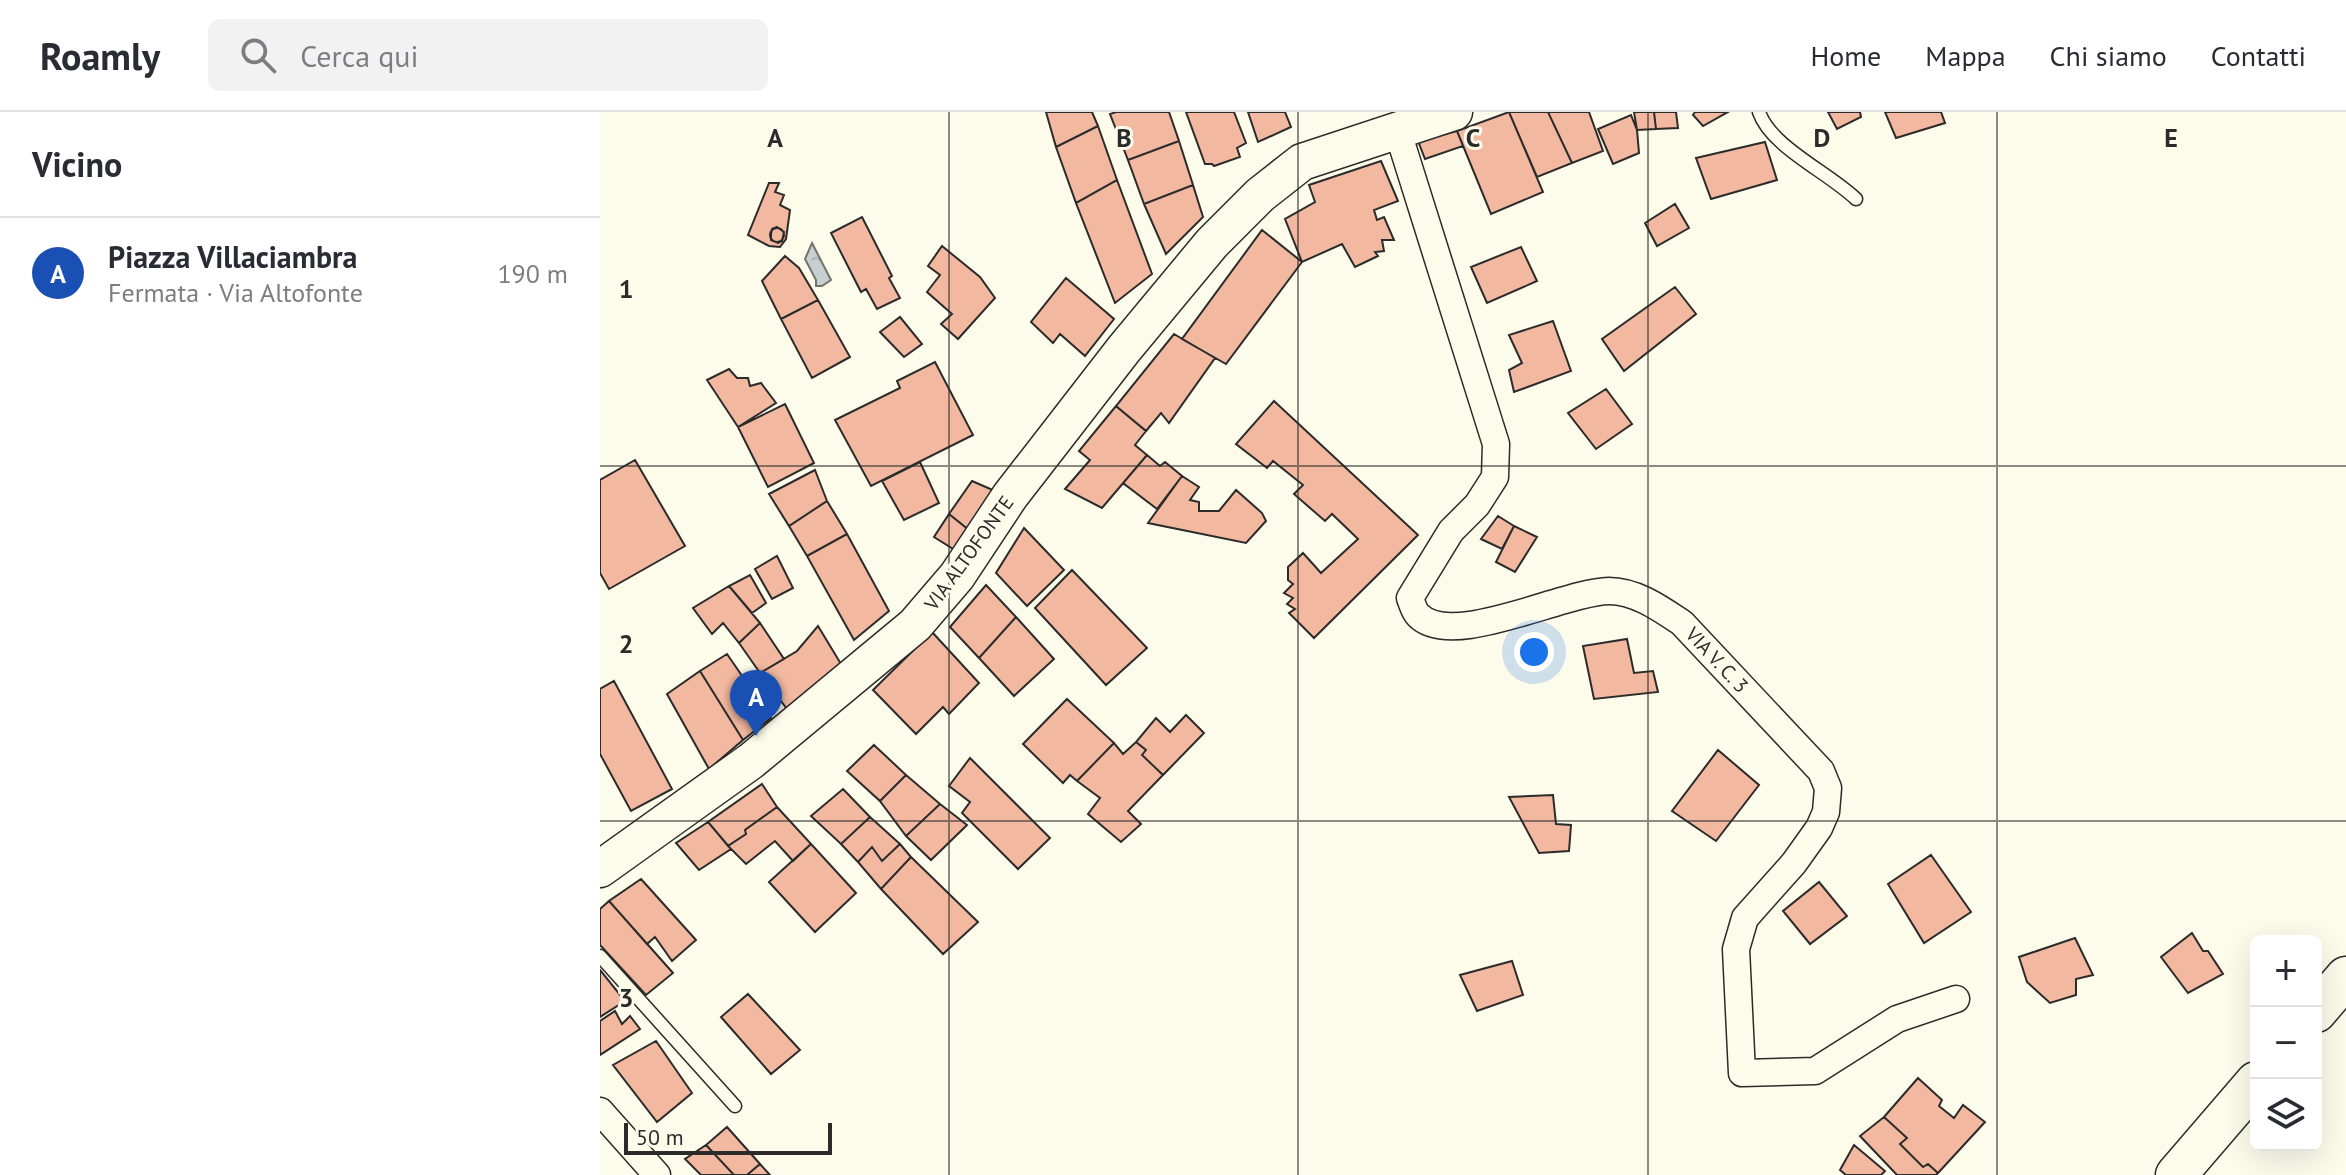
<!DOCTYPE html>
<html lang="it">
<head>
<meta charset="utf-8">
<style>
  body { margin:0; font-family:"PT Sans",sans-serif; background:#f2f2f3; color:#2b2b33 }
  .controls { position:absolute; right:24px; bottom:24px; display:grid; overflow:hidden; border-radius:12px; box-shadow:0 8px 32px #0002 }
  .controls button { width:72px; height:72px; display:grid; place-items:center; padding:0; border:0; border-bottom:2px solid #e1e1e2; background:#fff; color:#2b2b33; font:40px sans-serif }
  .scale { position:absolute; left:24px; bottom:20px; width:208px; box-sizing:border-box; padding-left:8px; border:4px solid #2b2b2b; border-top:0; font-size:22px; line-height:28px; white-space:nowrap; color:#2b2b2b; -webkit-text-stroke:6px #fdfbea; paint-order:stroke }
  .you { position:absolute; left:934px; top:540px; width:28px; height:28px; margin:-20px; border:6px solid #fff; border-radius:50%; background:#1a73e8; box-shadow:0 0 0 12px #1a73e833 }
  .badge { display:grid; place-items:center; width:52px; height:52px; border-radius:50%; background:#c62828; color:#fff; font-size:26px; font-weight:700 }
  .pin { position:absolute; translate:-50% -66px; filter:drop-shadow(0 2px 4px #0008) }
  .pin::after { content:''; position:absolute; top:42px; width:28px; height:24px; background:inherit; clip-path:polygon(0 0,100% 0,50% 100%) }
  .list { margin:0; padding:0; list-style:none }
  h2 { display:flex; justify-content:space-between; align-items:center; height:104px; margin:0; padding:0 32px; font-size:34px }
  h2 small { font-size:26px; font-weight:400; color:#7c7c81 }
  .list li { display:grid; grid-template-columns:52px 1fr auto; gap:24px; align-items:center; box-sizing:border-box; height:112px; padding:0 32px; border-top:2px solid #e1e1e2 }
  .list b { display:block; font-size:30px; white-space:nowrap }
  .list p { margin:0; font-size:26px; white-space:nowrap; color:#7c7c81 }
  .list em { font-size:26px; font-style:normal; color:#7c7c81 }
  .icon { flex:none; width:44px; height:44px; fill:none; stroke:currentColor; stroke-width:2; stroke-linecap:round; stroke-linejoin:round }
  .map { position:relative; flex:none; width:1746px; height:1063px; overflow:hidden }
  header { display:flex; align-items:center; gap:48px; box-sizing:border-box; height:112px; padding:0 40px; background:#fff; border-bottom:2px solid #e1e1e2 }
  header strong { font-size:38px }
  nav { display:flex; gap:44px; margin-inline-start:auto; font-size:28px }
  .search { width:560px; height:72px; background:#f2f2f3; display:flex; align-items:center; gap:20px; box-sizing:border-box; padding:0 28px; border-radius:12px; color:#7c7c81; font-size:30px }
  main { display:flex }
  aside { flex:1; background:#fff }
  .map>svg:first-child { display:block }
</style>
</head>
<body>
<header>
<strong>Roamly</strong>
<div class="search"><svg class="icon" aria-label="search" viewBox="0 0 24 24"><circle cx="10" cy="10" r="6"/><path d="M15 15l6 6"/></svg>Cerca qui</div>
<nav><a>Home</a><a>Mappa</a><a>Chi siamo</a><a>Contatti</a></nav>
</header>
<main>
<aside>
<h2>Vicino<small></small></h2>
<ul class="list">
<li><span class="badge" style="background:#1a4fb4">A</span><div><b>Piazza Villaciambra</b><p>Fermata · Via Altofonte</p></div><em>190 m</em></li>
</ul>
</aside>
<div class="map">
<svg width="1746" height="1063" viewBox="0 0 1746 1063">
  <defs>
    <pattern id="water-ripples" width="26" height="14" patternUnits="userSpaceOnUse" patternTransform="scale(2)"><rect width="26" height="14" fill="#c7d0d0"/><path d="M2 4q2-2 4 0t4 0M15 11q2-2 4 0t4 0" fill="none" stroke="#abb3b3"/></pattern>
  </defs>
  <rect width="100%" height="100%" fill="#fdfbea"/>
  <path fill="url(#water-ripples)" stroke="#74746e" stroke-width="2" d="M212 131 231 168 222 174H216V168L205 147Z"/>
  <path fill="#f2b8a0" stroke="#2b2b2b" stroke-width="2" fill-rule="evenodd" d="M446 0H492L498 14 456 35Z
    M516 0H569L579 29 528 48 510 2Z
    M586 0H634L646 31 637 36 640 45 614 54 612 52H605Z
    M648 0H685L691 15 658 30Z
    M909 0 943 80 891 102 857 19Z
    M909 0H948L972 51 937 65Z
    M948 0H989L1003 39 972 51Z
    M1034 0H1054L1056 17 1037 18Z
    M1054 0H1076L1078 16 1056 17Z
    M1095 0H1128L1103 14 1093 3Z
    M1228 0H1260L1261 5 1237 17Z
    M1285 0H1341L1345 11 1296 26Z
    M1031 3 1037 18 1039 41 1013 52 998 17Z
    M498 14 517 68 476 91 456 35Z
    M857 19 863 34 825 47 818 29Z
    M579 29 593 73 544 92 528 48Z
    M1165 30 1177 68 1111 87 1096 46Z
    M781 49 798 89 774 98 777 108 784 105 794 128H782L784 139 775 140 778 144 755 155 742 132 702 150 685 107 715 90 709 73Z
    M517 68 552 162 515 191 476 91Z
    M169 71H179L175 80 184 83 180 93 190 98 186 127 180 135 169 134 148 123ZM177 115 184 120 182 129 178 131 171 128V122L172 117Z
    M593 73 603 105 566 142 544 92Z
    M1075 92 1089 116 1057 134 1045 111Z
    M262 105 292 164 289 166 300 186 277 197 266 177 261 180 231 121Z
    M170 123a7 7 0 1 1 14 0a7 7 0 1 1-14 0Z
    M662 118 702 150 626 252 582 227Z
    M342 134 380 165 395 186 358 227 341 212 352 202 327 180 340 163 328 154Z
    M921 135 937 169 887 191 871 155Z
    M185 144 199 156 218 188 181 207 162 169Z
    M466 166 514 207 485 244 460 222 453 231 431 210Z
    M1075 175 1096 202 1024 259 1002 227Z
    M218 188 250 245 212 266 181 207Z
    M300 205 322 232 304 245 280 220Z
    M953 209 971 259 914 280 909 258 922 251 909 223Z
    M574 222 615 246 569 311 561 301 546 319 516 294Z
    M335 250 373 323 271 374 235 308 300 276 297 269Z
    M129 257 137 266H148L150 274 161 271 176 291 138 315 107 268Z
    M1006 277 1032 312 996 337 968 301Z
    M674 289 818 423 714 526 689 501 695 497 687 492 693 486 684 481 693 472 688 468V455L703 441 721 461 758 427 732 402 725 409 694 382 703 373 673 349 667 356 636 332Z
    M185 292 214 351 168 375 138 315Z
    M516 294 546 319 535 333 547 343 502 396 465 377 490 348 479 339Z
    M547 343 560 354 565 350 582 364 557 397 523 371Z
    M35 348 85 434 9 477 0 461V368Z
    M320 350 339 391 304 408 282 369Z
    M215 358 227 389 189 414 169 382Z
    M582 364 599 375 590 388 599 390V399H619L636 378 662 401 666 409 646 431 548 411Z
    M372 369 395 379 369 418 349 402Z
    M227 389 247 422 207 444 189 414Z
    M349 402 369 418 358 440 334 425Z
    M898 404 914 414 902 437 881 427Z
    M914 414 937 425 915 460 896 450Z
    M424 416 464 458 427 494 396 461Z
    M247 422 289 499 254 528 207 444Z
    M177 444 193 476 172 487 155 457Z
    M472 458 547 536 506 573 435 496Z
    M150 463 166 491 152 501 129 474Z
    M386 473 416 505 379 546 350 515Z
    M129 474 160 511 139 531 123 511 112 522 93 496Z
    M416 505 454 547 414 584 379 546Z
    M160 511 184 547 160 561 139 531Z
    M218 514 241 552 187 597 160 561 197 539Z
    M332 520 379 571 349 602 343 595 316 622 273 578Z
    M1027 527 1034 561 1053 559 1058 580 994 587 983 534Z
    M127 542 171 606 143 628 100 559Z
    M100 559 143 628 109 657 67 582Z
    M14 569 72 677 31 699 0 642V577Z
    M467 587 514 631 477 669 470 663 463 671 423 632Z
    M586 603 604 621 563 663 542 643 546 638 536 630 556 606 570 620Z
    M536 630 546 638 542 643 563 663 528 699 541 712 521 730 488 702 500 686 477 669 514 631 523 642Z
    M274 633 306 663 280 689 247 659Z
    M1118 638 1159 673 1116 729 1072 699Z
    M370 646 450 726 418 757 362 701 370 690 349 674Z
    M306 663 340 692 306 724 280 689Z
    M162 672 177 695 145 718 146 722 128 734 108 710Z
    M243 677 270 705 241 732 211 704Z
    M953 683 956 712 971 713 969 739 939 741 909 685Z
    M340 692 367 713 331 748 306 724Z
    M177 695 211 732 193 749 175 729 146 752 128 734 146 722 145 718Z
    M270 705 300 732 282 749 272 735 258 750 241 732Z
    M108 710 131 737 99 758 76 731Z
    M211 732 256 781 215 820 169 770Z
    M300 732 311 745 281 777 258 750 272 735 282 749Z
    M1331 743 1371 800 1324 831 1288 772Z
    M311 745 378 810 343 842 281 777Z
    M41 767 96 828 72 849 55 825 47 832 9 789Z
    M1219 770 1247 804 1210 832 1183 799Z
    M9 789 73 861 46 883 0 833V797Z
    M1592 821 1603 839H1608L1623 862 1588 881 1561 845Z
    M1475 826 1493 863 1476 867V883L1450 891 1427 870 1419 845Z
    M912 849 923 883 877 899 860 863Z
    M0 858 25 889 0 905Z
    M148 882 200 938 171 962 121 905Z
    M15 899 22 912 30 904 40 917 0 943V909Z
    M56 929 92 981 57 1010 13 953Z
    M1318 966 1342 988 1339 994 1354 1006 1363 993 1385 1010 1338 1061 1328 1052 1323 1055 1300 1032 1307 1026 1284 1005Z
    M1284 1005 1307 1026 1300 1032 1323 1055 1328 1052 1338 1061 1336 1063H1297L1260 1024Z
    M127 1015 160 1052 147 1063H134L106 1033Z
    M106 1033 134 1063H101L85 1047Z
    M1254 1033 1285 1059 1281 1063H1246L1240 1058Z
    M160 1052 170 1063H147Z"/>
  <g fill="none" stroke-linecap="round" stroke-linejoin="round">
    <g stroke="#2b2b2b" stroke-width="15">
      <path id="service" d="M1159 0C1171 35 1228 60 1256 87
        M0 844 135 994"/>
    </g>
    <g stroke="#2b2b2b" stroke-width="29">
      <path id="minor" d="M797 17 896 332 895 365 877 393 851 419 810 486C812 491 814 499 818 503 851 538 963 480 1009 479 1036 479 1061 497 1082 511L1221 659 1228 676 1226 700 1219 716 1194 751 1145 806 1136 837 1142 961 1215 959 1297 907 1356 887
        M0 999 57 1063"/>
    </g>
    <g stroke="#2b2b2b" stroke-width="39">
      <path id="secondary" d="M0 757 151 649 315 513 357 464 410 384 524 237 612 131 660 83 702 50 854 0"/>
    </g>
    <g stroke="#2b2b2b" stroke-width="43">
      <path id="primary" d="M1716 900 1746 865
        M1576 1063 1656 970"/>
    </g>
    <use href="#service" stroke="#fdfbea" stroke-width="12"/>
    <use href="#minor" stroke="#fdfbea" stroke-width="26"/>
    <use href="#secondary" stroke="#fdfbea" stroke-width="36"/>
    <use href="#primary" stroke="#fdfbea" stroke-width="40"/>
  </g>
  <path fill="none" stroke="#2b2b2b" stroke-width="2" stroke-opacity="0.55" d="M349 0V1063M698 0V1063M1048 0V1063M1397 0V1063M0 354H1746M0 709H1746"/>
  <g text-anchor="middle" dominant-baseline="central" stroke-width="6" stroke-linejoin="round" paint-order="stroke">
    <g font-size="20" fill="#2b2b2b" stroke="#fdfbea">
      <text transform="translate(369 441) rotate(-54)">VIA ALTOFONTE</text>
      <text transform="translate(1117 548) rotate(47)">VIA V. C. 3</text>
    </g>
  </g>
  <g font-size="26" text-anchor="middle" font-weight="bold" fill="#2b2b2b" stroke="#fdfbea" stroke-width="6" stroke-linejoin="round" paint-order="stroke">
    <text x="175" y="35">A</text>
    <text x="524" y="35">B</text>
    <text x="873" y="35">C</text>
    <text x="1222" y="35">D</text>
    <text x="1571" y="35">E</text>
    <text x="26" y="186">1</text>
    <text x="26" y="541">2</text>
    <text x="26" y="895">3</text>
  </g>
</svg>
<div class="controls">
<button>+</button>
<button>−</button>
<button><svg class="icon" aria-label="layers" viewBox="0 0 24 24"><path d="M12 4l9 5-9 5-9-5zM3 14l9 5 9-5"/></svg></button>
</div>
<div class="scale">50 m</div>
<div class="you"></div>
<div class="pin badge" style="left:156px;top:624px;background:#1a4fb4">A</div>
</div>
</main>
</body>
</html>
